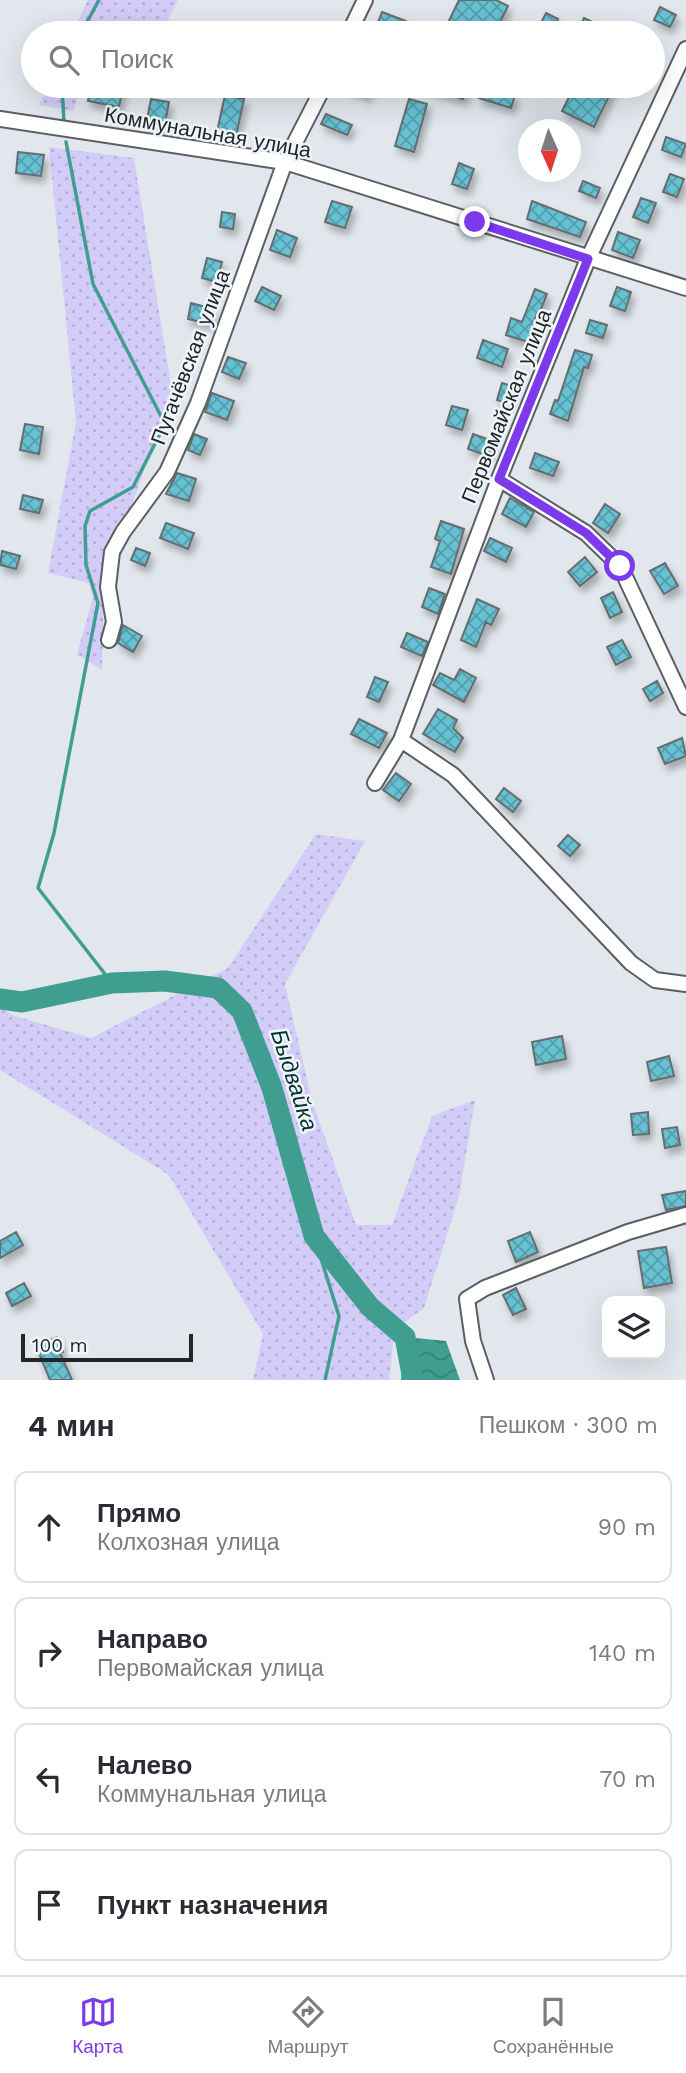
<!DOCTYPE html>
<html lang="ru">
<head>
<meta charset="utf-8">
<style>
  body { margin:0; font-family:"Work Sans",sans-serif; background:#f7f7f7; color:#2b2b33 }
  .controls { position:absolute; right:21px; bottom:21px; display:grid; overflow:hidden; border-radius:14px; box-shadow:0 7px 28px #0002 }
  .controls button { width:63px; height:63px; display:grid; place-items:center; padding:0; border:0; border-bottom:2px solid #e1e1e2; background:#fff; color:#2b2b33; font:35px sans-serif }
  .compass { position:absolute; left:518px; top:119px; width:63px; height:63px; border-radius:50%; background:#fff; box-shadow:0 7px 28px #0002; rotate:177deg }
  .scale { position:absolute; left:21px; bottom:18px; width:172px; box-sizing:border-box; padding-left:7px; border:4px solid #222426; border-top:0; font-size:19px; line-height:24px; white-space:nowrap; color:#222426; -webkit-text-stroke:5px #eef5fa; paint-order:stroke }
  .stop { position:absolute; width:21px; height:21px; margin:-16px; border:5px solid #7c3aed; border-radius:50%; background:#fff }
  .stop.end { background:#7c3aed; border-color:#fff; box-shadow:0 2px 7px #0008 }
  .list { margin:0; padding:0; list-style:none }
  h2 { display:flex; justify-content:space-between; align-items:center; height:91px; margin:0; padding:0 28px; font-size:30px }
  h2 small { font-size:23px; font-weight:400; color:#7c7c81 }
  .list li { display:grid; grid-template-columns:46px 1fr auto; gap:21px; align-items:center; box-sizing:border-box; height:112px; margin:0 14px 14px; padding:0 14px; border:2px solid #e1e1e2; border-radius:14px }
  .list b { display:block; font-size:26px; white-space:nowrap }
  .list p { margin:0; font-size:23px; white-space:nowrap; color:#7c7c81 }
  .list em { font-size:23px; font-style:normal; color:#7c7c81 }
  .icon { flex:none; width:38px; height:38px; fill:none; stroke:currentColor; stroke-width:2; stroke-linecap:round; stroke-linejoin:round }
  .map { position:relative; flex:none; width:686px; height:1380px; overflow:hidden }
  .search { position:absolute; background:#fff; box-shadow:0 7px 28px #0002; left:21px; right:21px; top:21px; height:77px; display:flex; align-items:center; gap:18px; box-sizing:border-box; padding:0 24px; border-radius:38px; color:#7c7c81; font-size:26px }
  .sheet { height:595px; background:#fff }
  nav { display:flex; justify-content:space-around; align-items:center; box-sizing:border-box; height:98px; border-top:2px solid #e1e1e2; background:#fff; font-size:19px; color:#7c7c81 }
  nav a { display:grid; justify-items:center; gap:4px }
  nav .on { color:#7c3aed }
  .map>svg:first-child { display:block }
</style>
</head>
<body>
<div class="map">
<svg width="686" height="1380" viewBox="0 0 686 1380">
  <defs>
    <pattern id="grass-dots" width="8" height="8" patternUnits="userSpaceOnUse" patternTransform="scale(1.75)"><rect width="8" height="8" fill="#d4ccf8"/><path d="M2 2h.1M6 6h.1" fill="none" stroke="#b6afd4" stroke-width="1.8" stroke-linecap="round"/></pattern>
    <pattern id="water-waves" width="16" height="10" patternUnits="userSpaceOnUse" patternTransform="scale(1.75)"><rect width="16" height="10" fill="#409e91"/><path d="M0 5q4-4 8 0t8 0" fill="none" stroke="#358176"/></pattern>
    <pattern id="building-cross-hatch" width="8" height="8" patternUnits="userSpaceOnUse" patternTransform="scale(1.75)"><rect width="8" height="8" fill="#66c1d2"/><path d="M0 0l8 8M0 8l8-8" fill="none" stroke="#549daa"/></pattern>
    <filter id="shadow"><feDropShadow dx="3.5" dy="6" stdDeviation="3.5" flood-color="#0004"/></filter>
  </defs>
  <rect width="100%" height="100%" fill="#e1e7ec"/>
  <path fill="url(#grass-dots)" d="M88 0H178L161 33H72Z
    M48 86H80L74 111 39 105Z
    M49 147 134 158 172 391 104 584 102 670 77 654 93 598 89 583 48 573 76 422Z
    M316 834 365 841 285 984 312 1101 356 1225H392L432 1116 475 1100 459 1196 424 1308 395 1329 389 1380H253L263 1334 169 1175 0 1070V1008L15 1016 91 1038 228 968Z"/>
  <path fill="url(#water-waves)" d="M405 1337 446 1341 460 1380H401Z"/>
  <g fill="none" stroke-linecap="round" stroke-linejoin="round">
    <path stroke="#409e91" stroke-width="3.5" d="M81 33 99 0
      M62 86 64 123
      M66 142 93 284 165 424 133 487 90 511 85 526 86 565 98 603 54 833 38 888 112 983
      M314 1236 339 1316 325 1380"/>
    <path stroke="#409e91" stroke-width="21" d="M0 999 22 1002 112 983 165 981 218 988 242 1011 272 1088 314 1236 370 1307 405 1337 413 1380"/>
  </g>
  <path fill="url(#building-cross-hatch)" stroke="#666d6f" stroke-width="2" filter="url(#shadow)" d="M459 0H496L508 6 495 33 478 26 474 33H443Z
    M660 7 676 15 670 27 654 20Z
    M382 12 406 21 401 33H374Z
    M546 13 558 19 552 33H536Z
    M584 18 615 33H577Z
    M91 86H123L119 107 88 101Z
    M343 86H371L367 96Z
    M427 86H468L463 99 427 88Z
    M483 86 515 95 511 108 479 98Z
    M585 86H614L594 127 562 111 572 91 580 95Z
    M225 95 244 99 236 136 217 132Z
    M151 99 169 102 164 129 146 125Z
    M409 99 427 104 414 152 395 146Z
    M326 114 352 125 347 135 321 124Z
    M666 137 686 144 681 157 662 150Z
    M18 152 44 155 41 176 16 173Z
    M459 163 474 169 467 189 452 184Z
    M670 174 684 179 677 197 663 192Z
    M583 181 600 188 596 198 579 191Z
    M641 198 656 203 648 223 633 217Z
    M332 201 352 207 345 228 325 222Z
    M532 201 586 222 580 237 527 219Z
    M222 212 235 214 233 229 220 227Z
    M277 230 297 238 290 257 270 250Z
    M618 232 640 240 633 258 612 250Z
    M207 258 222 262 217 282 202 278Z
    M262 287 281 296 274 310 255 301Z
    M617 287 631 292 625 311 610 306Z
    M535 289 547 294 539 314 537 313 528 342 506 335 511 318 522 322Z
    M191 303 213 309 209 324 188 319Z
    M590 320 607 325 603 338 586 333Z
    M483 340 508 349 502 367 477 358Z
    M575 350 592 355 588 368 584 367 568 421 550 414 555 400 558 401Z
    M228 357 246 363 239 379 222 372Z
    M502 383 512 386 507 403 497 400Z
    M212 393 234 401 227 420 205 412Z
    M452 406 468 410 462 430 446 425Z
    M25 424 43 427 39 454 20 450Z
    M194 434 207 439 200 455 188 450Z
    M473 434 493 441 488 456 468 449Z
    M535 453 559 462 553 476 530 468Z
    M177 473 196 479 189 501 166 494Z
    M23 495 43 500 39 513 20 509Z
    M510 498 534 512 526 527 502 514Z
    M605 504 620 514 608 533 593 523Z
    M441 521 464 529 451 574 431 567 440 541 435 539Z
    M166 523 194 533 188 549 160 538Z
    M490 538 512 548 506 562 484 551Z
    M136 548 150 553 145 566 131 560Z
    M2 551 20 556 16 569 0 565Z
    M585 557 597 572 580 586 568 572Z
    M665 563 678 586 664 594 650 571Z
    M429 588 445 594 438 614 422 607Z
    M613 592 622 612 610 618 601 598Z
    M477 599 499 609 491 625 486 622 476 647 461 640Z
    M123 625 142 636 133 652 118 643Z
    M407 633 428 642 422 656 401 647Z
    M622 640 631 657 616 665 607 647Z
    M460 669 476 678 464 702 433 685 440 673 454 680Z
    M375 677 388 682 379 702 367 697Z
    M657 681 663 693 650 701 643 689Z
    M438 709 457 720 453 728 463 738 455 752 423 734Z
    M359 719 387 733 379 748 351 734Z
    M682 738 686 756 665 764 658 748Z
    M396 773 411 784 399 801 383 790Z
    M504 788 521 801 513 812 496 799Z
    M568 835 580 845 570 856 558 846Z
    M562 1036 566 1059 536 1065 532 1042Z
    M669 1056 674 1076 651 1081 647 1062Z
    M648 1112 649 1134 633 1135 631 1114Z
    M677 1127 680 1145 665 1148 662 1129Z
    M686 1191V1206L666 1210 662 1195Z
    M16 1232 23 1245 0 1258V1241Z
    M530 1232 538 1252 516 1262 508 1241Z
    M666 1247 672 1283 644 1288 638 1251Z
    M24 1283 31 1296 12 1306 6 1293Z
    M516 1288 526 1309 513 1315 503 1295Z
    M57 1337 63 1352 60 1353 72 1380H50L36 1346Z"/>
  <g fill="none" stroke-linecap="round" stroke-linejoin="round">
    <g stroke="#595f63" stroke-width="18">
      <path id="minor" d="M349 33 365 0
        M0 119 285 162 686 288
        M499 479 586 533 620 566 686 707
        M109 640 114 622 108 587 112 552 123 532 167 472 198 403 285 162 324 86
        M401 740 453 775 631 963 655 980 686 984
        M375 783 401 740 499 479 588 259 686 49
        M486 1380 473 1341 467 1299 485 1288 628 1232 686 1215"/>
    </g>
    <use href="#minor" stroke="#fff" stroke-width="14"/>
  </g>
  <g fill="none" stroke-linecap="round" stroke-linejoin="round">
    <path stroke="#7c3aed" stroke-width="9" d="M475 222 588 259 499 479 586 533 620 566"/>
  </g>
  <g text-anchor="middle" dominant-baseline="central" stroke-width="5" stroke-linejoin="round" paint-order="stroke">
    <g font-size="21" fill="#222426" stroke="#eef5fa">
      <text transform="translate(208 132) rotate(10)">Коммунальная улица</text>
      <text transform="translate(190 357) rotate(-69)">Пугачёвская улица</text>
      <text transform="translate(506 406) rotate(-68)">Первомайская улица</text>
    </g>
    <g font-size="23" font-style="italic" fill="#04322d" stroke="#eef5fa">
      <text transform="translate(294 1080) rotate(72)">Быдвайка</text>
    </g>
  </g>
</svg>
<div class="controls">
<button><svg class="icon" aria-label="layers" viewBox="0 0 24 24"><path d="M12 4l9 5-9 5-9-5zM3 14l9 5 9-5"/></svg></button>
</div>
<svg class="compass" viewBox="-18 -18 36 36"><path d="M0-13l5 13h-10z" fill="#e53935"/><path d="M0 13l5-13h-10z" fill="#7c7c81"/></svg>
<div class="scale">100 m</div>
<div class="stop" style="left:620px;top:566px"></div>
<div class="stop end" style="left:475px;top:222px"></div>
<div class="search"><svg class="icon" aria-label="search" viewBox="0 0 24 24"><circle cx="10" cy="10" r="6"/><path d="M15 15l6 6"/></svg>Поиск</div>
</div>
<section class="sheet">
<h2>4 мин<small>Пешком · 300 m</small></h2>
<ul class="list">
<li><svg class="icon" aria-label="ahead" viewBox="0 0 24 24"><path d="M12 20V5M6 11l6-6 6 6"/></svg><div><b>Прямо</b><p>Колхозная улица</p></div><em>90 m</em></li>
<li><svg class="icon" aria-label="right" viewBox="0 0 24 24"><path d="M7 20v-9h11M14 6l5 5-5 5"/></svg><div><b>Направо</b><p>Первомайская улица</p></div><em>140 m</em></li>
<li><svg class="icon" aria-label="left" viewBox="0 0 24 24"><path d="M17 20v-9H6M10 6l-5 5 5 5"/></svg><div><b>Налево</b><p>Коммунальная улица</p></div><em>70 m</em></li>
<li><svg class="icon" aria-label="arrive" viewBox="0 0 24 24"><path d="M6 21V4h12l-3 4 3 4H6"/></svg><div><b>Пункт назначения</b></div></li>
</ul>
</section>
<nav>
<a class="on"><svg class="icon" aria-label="map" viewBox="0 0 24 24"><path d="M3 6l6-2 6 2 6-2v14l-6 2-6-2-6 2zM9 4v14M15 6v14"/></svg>Карта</a>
<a><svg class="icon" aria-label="directions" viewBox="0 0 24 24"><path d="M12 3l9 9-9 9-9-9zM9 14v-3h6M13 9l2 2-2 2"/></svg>Маршрут</a>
<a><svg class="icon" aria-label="saved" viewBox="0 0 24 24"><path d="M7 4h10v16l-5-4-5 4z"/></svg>Сохранённые</a>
</nav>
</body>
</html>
